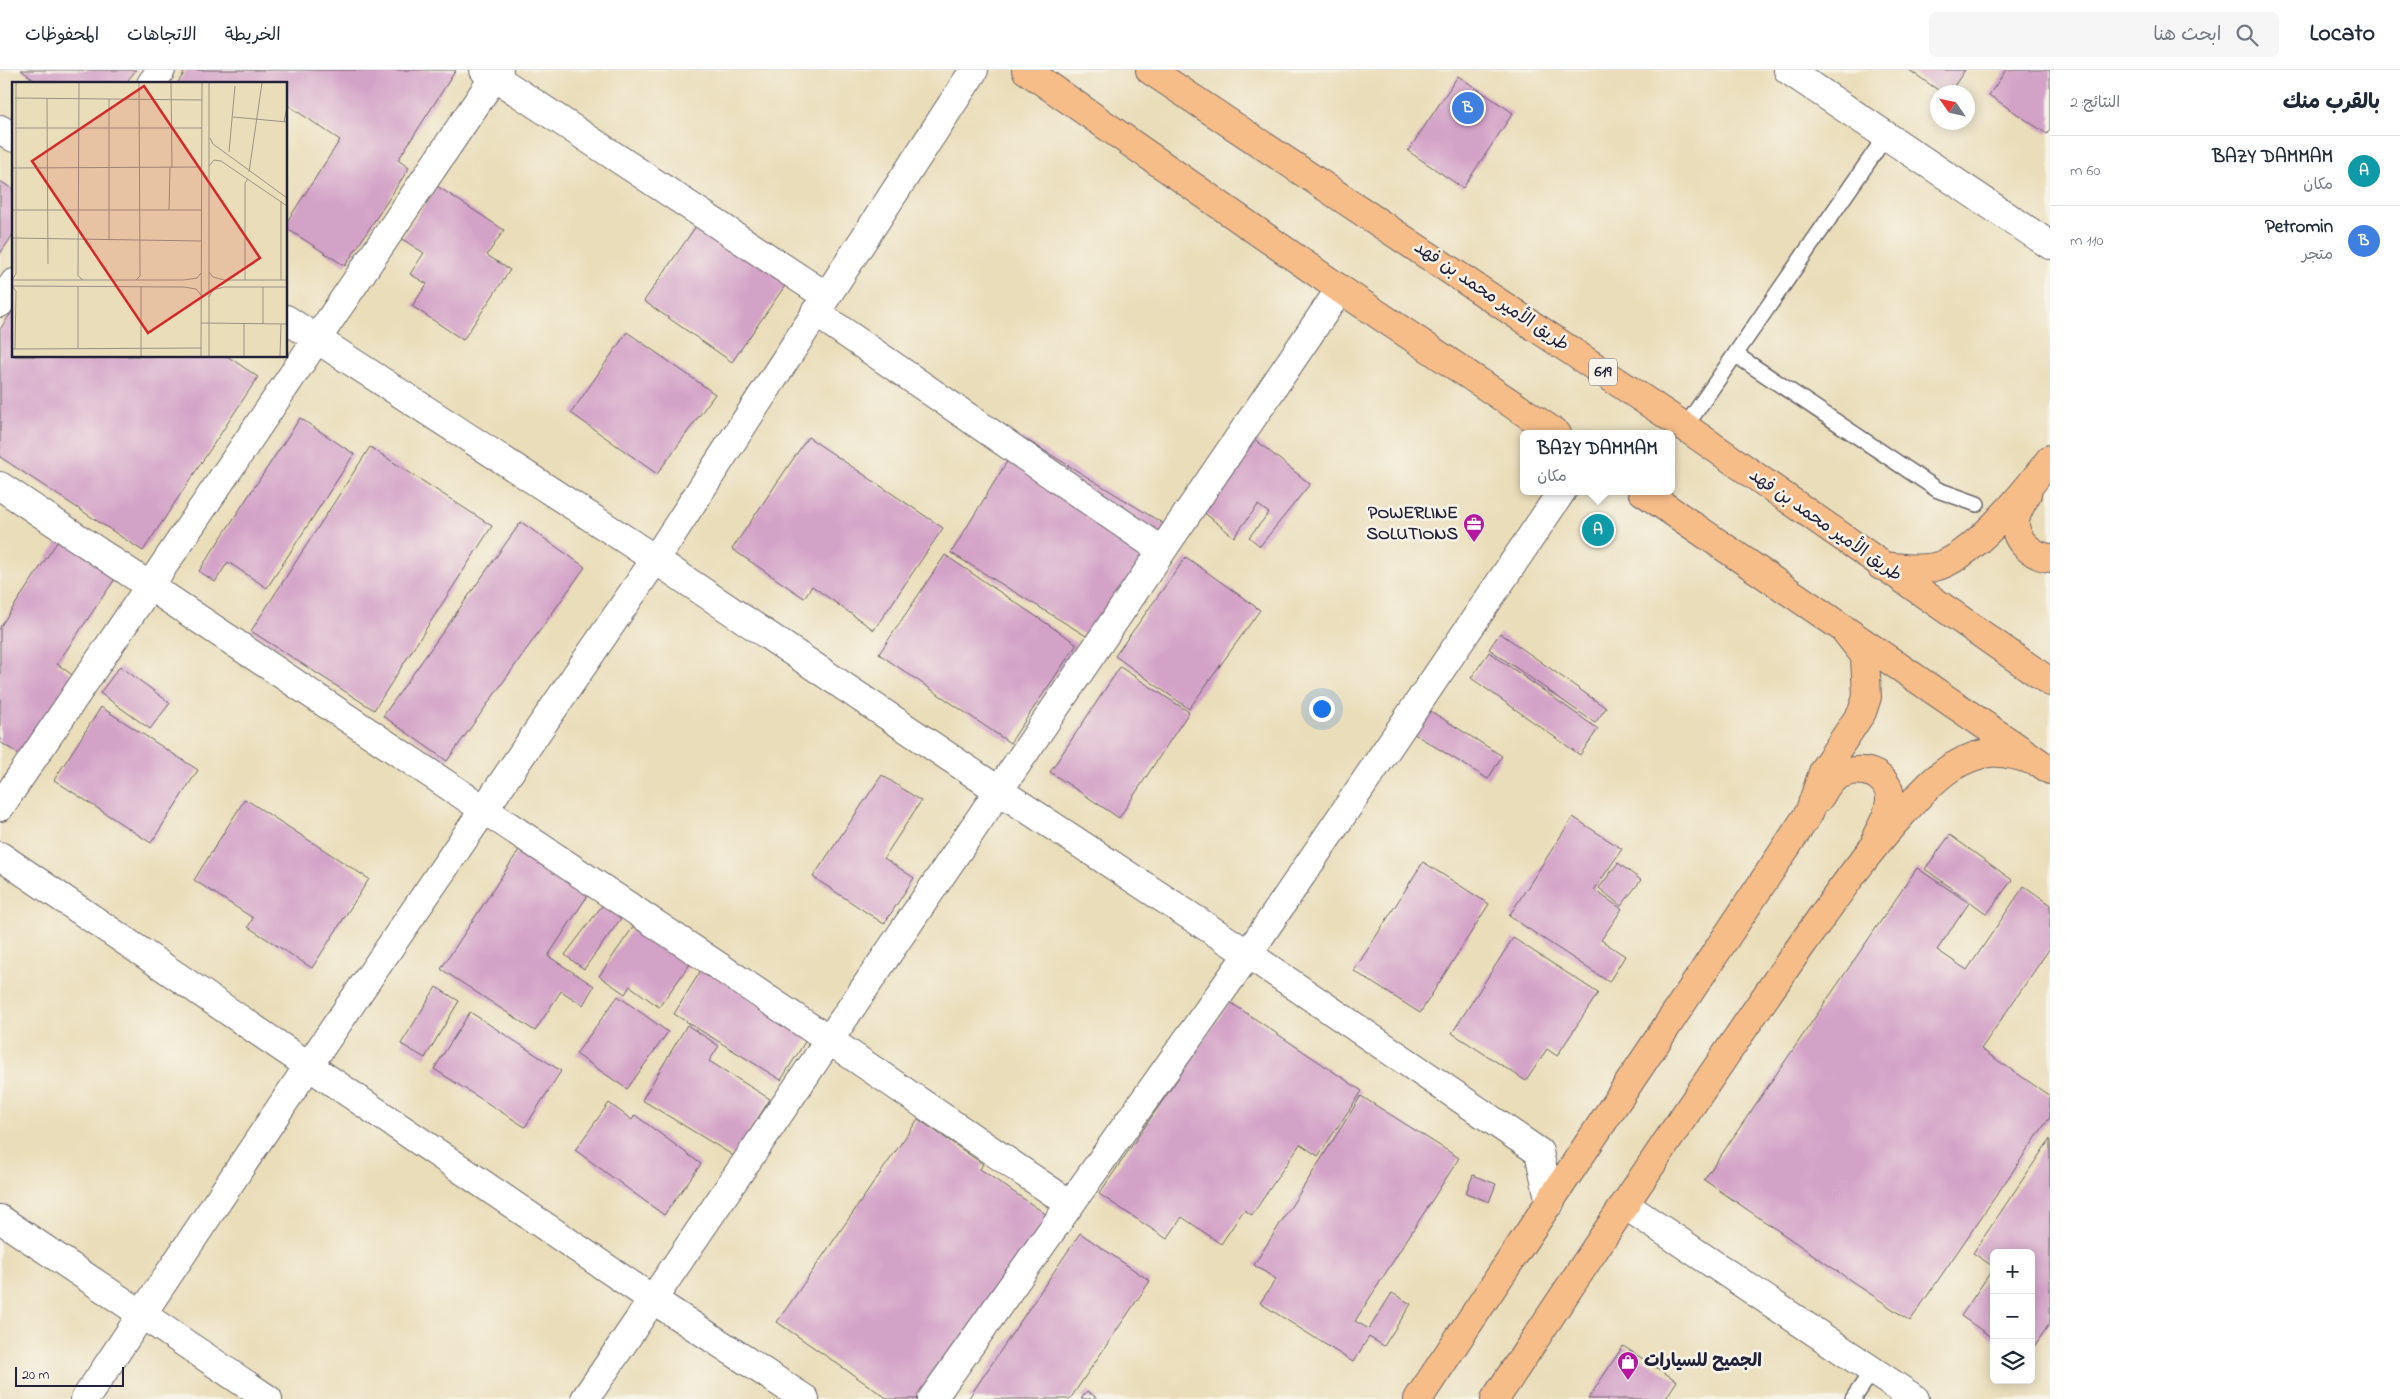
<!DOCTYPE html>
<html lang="ar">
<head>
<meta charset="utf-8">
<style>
  body { margin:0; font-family:"Indie Flower","Playpen Sans Arabic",sans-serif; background:#f6f6f7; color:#1f2937; direction:rtl }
  .controls { position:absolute; right:15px; bottom:15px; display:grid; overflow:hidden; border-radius:8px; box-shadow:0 2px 12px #0003 }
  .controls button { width:45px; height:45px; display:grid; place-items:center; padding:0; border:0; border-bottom:1px solid #e0e1e3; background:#fff; color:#1f2937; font:25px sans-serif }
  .compass { position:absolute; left:1930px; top:15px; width:45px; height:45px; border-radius:50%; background:#fff; box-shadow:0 2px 12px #0003; rotate:304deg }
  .scale { position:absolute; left:15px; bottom:12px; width:109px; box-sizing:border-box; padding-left:5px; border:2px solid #22223b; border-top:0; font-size:14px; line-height:18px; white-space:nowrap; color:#22223b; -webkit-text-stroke:4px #f7f3e8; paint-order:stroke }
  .you { position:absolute; left:1321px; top:638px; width:18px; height:18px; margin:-12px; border:4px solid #fff; border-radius:50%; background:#1a73e8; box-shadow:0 0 0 8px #1a73e833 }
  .badge { display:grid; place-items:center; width:32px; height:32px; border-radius:50%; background:#db2777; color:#fff; font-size:16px; font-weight:700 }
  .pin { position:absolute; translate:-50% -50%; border:2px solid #fff; box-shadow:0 1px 5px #0006 }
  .popup { position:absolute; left:1520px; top:360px; width:155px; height:65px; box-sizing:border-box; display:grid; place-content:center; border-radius:8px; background:#fff; filter:drop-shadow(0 1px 4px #0005); font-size:16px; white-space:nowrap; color:#747a83 }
  .popup b { font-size:19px; color:#1f2937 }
  .popup::after { content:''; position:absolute; left:50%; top:100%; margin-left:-10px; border:10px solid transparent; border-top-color:#fff }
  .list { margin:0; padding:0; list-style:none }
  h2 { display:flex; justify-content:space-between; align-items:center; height:65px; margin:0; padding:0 20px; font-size:21px }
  h2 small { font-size:16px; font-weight:400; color:#747a83 }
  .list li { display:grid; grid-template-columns:32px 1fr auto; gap:15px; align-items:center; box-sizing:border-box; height:70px; padding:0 20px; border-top:1px solid #e0e1e3 }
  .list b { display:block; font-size:19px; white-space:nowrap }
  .list p { margin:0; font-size:16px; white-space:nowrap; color:#747a83 }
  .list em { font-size:16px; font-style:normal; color:#747a83 }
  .icon { flex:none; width:28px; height:28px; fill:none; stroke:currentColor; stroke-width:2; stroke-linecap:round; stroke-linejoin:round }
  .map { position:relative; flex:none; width:2050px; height:1329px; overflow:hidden; direction:ltr }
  header { display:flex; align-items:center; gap:30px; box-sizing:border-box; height:70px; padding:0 25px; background:#fff; border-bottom:1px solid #e0e1e3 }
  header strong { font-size:24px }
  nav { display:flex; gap:28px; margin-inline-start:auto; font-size:18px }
  .search { width:350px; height:45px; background:#f6f6f7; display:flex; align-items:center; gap:12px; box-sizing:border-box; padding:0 18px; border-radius:8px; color:#747a83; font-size:19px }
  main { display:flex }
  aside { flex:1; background:#fff }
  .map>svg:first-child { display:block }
</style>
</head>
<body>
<header>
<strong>Locato</strong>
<div class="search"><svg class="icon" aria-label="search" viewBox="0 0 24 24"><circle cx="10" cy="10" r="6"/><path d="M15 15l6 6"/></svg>ابحث هنا</div>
<nav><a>الخريطة</a><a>الاتجاهات</a><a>المحفوظات</a></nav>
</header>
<main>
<aside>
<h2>بالقرب منك<small>النتائج: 2</small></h2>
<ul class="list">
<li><span class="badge" style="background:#0f9aa8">A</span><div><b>BAZY DAMMAM</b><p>مكان</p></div><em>60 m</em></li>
<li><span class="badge" style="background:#3f7fe0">B</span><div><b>Petromin</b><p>متجر</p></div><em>110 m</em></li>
</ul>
</aside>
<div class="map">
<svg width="2050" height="1329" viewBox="0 0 2050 1329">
  <rect width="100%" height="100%" fill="#f7f3e8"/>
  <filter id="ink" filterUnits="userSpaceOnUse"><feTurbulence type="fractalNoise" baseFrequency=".02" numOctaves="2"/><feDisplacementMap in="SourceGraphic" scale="10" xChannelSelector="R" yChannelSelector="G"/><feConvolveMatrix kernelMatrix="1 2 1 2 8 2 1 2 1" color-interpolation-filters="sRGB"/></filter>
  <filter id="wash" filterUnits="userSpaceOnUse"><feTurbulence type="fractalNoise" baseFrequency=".0096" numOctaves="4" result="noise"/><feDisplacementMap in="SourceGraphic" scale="20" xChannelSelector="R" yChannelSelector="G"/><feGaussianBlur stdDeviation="1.12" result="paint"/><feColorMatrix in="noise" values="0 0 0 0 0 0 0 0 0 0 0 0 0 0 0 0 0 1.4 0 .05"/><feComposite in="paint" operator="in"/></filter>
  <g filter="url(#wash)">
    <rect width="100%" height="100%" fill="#eaddb9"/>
    <g id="blocks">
      <path fill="#d3a2c7" d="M21 0H136L125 14H39Z
        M186 0H456L398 90 409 98 345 196 286 158V153L340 70 286 34V14H177Z
        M1909 0H1965L1950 22H1941Z
        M2006 0H2050V59L2047 64 1989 25Z
        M1458 6 1513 43 1463 118 1408 81Z
        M0 111 14 120V163L0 184Z
        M437 116 504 160 487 185 510 200 463 270 412 236 427 214 410 204 424 183 402 169Z
        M701 149 789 210 732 292 644 231Z
        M14 239V286H227L258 307 143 481 0 387V259Z
        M627 262 715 324 657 404 571 343Z
        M300 348 354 384 267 518 228 492 215 512 199 501Z
        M808 367 943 458 874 560 812 516 804 528 732 479Z
        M1022 367 1167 456 1096 572 951 483Z
        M1253 368 1310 414 1260 476 1249 467 1269 443 1258 435 1234 467 1201 440Z
        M370 377 492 456 374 640 251 561Z
        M521 452 585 497 447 691 383 646Z
        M62 465 119 503 57 594 78 609 25 688 0 672V557Z
        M945 485 1077 574 1010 673 879 584Z
        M1186 487 1260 540 1189 639 1115 586Z
        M1500 563 1606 638 1595 653 1489 579Z
        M1489 582 1598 659 1580 685 1471 608Z
        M120 596 170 633 150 659 100 623Z
        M1120 597 1189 642 1119 748 1050 702Z
        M1421 635 1502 686 1488 709 1406 659Z
        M101 637 198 700 151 773 54 710Z
        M882 705 921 731 884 788 914 808 884 854 813 807Z
        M245 729 369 809 312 898 248 857 253 848 194 810Z
        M1573 747 1622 779 1594 820 1622 839 1601 870 1625 886 1609 912 1509 846Z
        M1950 765 2012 810 1987 844 1925 799Z
        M519 780 588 825 548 886 594 916 583 935 561 921 535 961 441 899Z
        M1423 792 1489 834 1420 943 1354 901Z
        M1618 793 1641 810 1621 836 1599 818Z
        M1917 798 1969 833 1937 880 1967 900 2024 816 2050 834V878L1981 979 2050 1026V1047L1910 1251 1704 1110Z
        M607 829 625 843 584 899 565 885Z
        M638 850 693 890 659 937 630 916 625 924 599 906Z
        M1513 868 1598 923 1557 986 1547 979 1526 1011 1452 963Z
        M703 897 810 964 781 1010 674 944Z
        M436 917 459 931 425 988 401 974Z
        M618 926 668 962 627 1019 576 984Z
        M1230 932 1362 1021 1318 1086 1300 1074 1252 1145 1244 1140 1221 1174 1182 1147 1167 1169 1099 1124Z
        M470 942 561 1001 525 1057 434 999Z
        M687 955 719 976 709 991 770 1029 734 1086 642 1030Z
        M1361 1026 1459 1088 1355 1251 1369 1259 1392 1223 1411 1234 1384 1276 1369 1267 1353 1292 1260 1233 1276 1209 1254 1195Z
        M609 1033 632 1050 635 1045 701 1094 664 1145 575 1080Z
        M918 1049 983 1094 980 1099 1053 1149 929 1329H888L777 1252Z
        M2050 1069V1253L2031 1281V1183H1994V1197L1973 1183Z
        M1473 1105 1496 1114 1489 1132 1466 1123Z
        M1080 1163 1150 1211 1070 1329H968Z
        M1994 1197V1269L1961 1246Z
        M1623 1276 1677 1311 1665 1329H1588Z
        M1087 1321 1098 1329H1081Z"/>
    </g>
  </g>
  <g filter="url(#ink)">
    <use href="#blocks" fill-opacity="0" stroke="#686367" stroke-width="1"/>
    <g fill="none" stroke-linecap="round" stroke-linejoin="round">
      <g stroke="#686367" stroke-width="18">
        <path id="lane" d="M1736 285 1938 420 1977 434
          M1685 357 1886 66
          M1853 1329 1872 1301"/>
      </g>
      <g stroke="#686367" stroke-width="30">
        <path id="street" d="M484 0 826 226
          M1788 0 2050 175
          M151 14 161 0
          M0 59 14 68
          M0 233 14 213
          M815 242 1161 480
          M286 249 629 472 998 720 1248 884 1539 1082 1550 1133
          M0 416 829 970 1070 1134
          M0 737 499 0
          M0 786 652 1229 805 1329
          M1625 1135 1915 1329
          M0 1149 268 1329
          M85 1329 309 995 655 490 974 0
          M585 1329 1340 219
          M932 1329 1248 884 1562 421"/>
      </g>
      <g stroke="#686367" stroke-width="30">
        <path id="primary" d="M2027 424C2022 433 2015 443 2015 454 2016 472 2033 486 2050 488
          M1881 496C1898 497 1917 501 1934 497 1971 490 2028 419 2050 389
          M1819 728C1823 722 1827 713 1833 709 1850 696 1881 697 1889 721 1893 735 1884 753 1877 765
          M1418 1329 1809 743 1824 699 1862 642 1867 627 1865 586 1846 562
          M1495 1329C1597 1177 1697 1023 1803 873 1835 828 1866 783 1904 742 1918 727 1934 708 1952 697 1982 679 2001 679 2034 691"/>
      </g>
      <g stroke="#686367" stroke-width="30">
        <path id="highway" d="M1026 0 1340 219 1557 364
          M1150 0 1685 357 2050 612
          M1642 421 2050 700"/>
      </g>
      <use href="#lane" stroke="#fff" stroke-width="15"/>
      <use href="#street" stroke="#fff" stroke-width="28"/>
      <use href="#primary" stroke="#f7bd88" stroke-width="28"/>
      <use href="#highway" stroke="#f7bd88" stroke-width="28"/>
    </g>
  </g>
  <defs>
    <g id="office-pin" transform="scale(1.125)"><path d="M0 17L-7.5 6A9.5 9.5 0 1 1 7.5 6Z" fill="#b5179e" stroke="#f7f3e8"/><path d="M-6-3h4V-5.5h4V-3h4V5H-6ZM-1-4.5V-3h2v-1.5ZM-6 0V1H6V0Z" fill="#fff"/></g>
    <g id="shop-pin" transform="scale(1.125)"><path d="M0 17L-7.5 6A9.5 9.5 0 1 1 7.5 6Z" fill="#b5179e" stroke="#f7f3e8"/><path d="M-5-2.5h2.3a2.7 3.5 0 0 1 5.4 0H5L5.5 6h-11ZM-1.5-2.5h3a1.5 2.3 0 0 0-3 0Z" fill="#fff"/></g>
  </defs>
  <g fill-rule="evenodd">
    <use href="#office-pin" x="1474" y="454"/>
    <use href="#shop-pin" x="1628" y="1292"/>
  </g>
  <g text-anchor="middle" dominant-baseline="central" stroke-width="5" stroke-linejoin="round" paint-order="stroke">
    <rect fill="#f7f3e8" stroke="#62616f" stroke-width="1" x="1589" y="288.5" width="28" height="27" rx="4"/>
    <g font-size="16" font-weight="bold" fill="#22223b">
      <text x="1603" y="302">619</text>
    </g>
    <g font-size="18" fill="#22223b" stroke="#f7f3e8">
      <text transform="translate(1491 227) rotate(34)">طريق الأمير محمد بن فهد</text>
      <text transform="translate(1825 456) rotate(35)">طريق الأمير محمد بن فهد</text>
    </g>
    <g font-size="18" font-weight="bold" fill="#22223b" stroke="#f7f3e8" text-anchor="end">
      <text x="1458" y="444">POWERLINE<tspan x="1458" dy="21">SOLUTIONS</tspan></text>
      <text x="1644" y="1292" text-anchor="start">الجميح للسيارات</text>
    </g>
  </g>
  <g transform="translate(12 12)">
    <rect width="275" height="275" fill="#eaddb9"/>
    <path fill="none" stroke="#9a9287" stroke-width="1" d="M67 1 66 194 71 198M159 1 160 86M197 1V274M3 16 190 18M35 16 36 182M97 17V158M221 35 275 40M272 40 275 25M3 46H190M198 56 201 62 275 116M217 70 223 4M197 84 202 78 209 79 275 124M0 86 190 85M237 90 250 1M0 128H189M157 128 158 86M0 156 189 159M197 190 201 195 212 198H275M0 198 4 192V1M0 198H172L185 196 189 191M124 198 128 194 127 1M233 198V101L236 97M269 198V119M0 204 4 209 3 267M0 204 172 205 184 207 189 213M129 204V274M197 215 201 208 212 205H275M189 241 275 242M251 242V205M66 266V205M0 267 189 266M189 274 190 1M232 274V242M268 274 269 242"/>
    <path fill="#d62828" fill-opacity="0.15" stroke="#d62828" stroke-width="2.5" d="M132 4 248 176 136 251 20 79Z"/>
    <rect width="275" height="275" fill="none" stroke="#22223b" stroke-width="2.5"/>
  </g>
</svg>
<div class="controls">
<button>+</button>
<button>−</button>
<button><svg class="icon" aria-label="layers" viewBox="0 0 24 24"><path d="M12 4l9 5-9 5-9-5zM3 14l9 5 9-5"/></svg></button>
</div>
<svg class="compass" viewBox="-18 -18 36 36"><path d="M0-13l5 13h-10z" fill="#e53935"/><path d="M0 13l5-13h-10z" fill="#747a83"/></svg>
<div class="scale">20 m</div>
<div class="you"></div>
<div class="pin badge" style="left:1598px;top:460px;background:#0f9aa8">A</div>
<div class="popup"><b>BAZY DAMMAM</b>مكان</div>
<div class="pin badge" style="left:1468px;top:38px;background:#3f7fe0">B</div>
</div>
</main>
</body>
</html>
